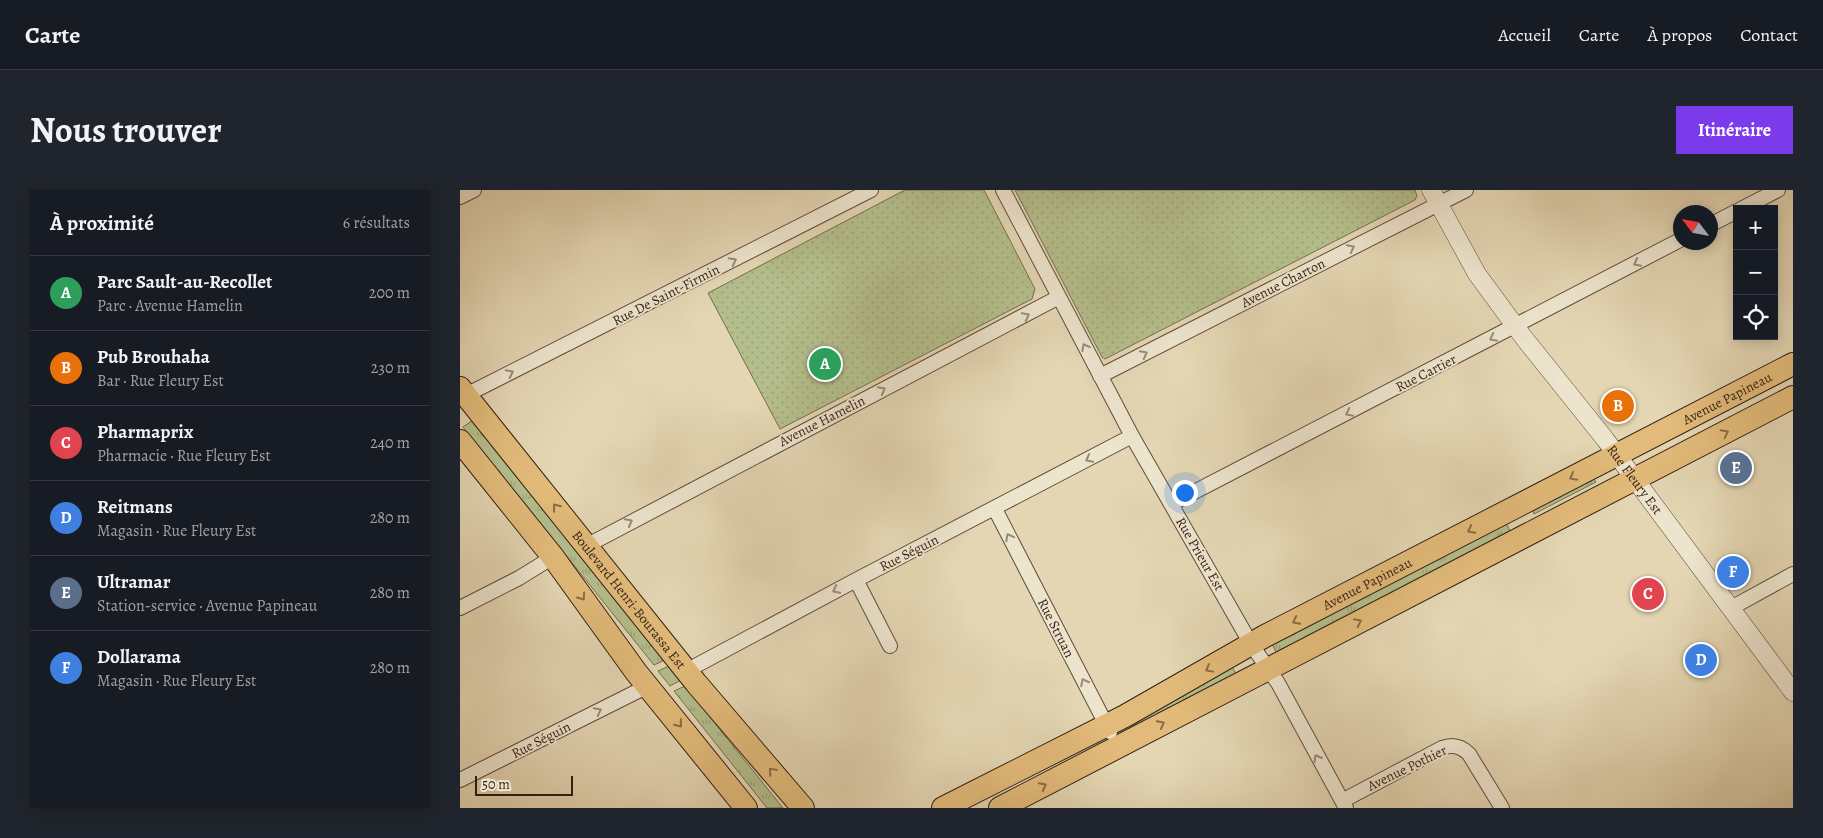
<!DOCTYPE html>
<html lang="fr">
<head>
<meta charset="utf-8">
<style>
  body { margin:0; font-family:Alegreya,serif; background:#20242c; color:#f1f3f6 }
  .controls { position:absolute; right:15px; top:15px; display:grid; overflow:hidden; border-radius:0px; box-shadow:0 2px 12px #0003 }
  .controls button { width:45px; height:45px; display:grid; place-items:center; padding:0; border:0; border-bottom:1px solid #363941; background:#171b24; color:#f1f3f6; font:25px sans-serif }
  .compass { position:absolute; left:1213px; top:15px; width:45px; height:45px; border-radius:50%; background:#171b24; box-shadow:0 2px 12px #0003; rotate:302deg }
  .scale { position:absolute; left:15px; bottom:12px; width:98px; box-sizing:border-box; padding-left:5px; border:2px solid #331f14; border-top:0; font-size:14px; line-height:18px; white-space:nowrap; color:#331f14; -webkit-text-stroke:4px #ede4ce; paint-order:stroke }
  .you { position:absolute; left:724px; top:302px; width:18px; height:18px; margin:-12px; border:4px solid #fff; border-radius:50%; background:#1a73e8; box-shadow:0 0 0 8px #1a73e833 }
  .badge { display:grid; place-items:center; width:32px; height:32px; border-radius:50%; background:#7c3aed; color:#fff; font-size:16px; font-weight:700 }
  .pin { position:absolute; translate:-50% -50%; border:2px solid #fff; box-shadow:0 1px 5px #0006 }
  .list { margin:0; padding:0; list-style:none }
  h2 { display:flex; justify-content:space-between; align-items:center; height:65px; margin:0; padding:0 20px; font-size:21px }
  h2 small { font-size:16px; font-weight:400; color:#9ea1a6 }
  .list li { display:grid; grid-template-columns:32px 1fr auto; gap:15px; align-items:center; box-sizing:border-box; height:75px; padding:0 20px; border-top:1px solid #363941 }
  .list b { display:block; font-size:19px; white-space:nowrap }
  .list p { margin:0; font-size:16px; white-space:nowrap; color:#9ea1a6 }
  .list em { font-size:16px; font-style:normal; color:#9ea1a6 }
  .icon { flex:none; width:28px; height:28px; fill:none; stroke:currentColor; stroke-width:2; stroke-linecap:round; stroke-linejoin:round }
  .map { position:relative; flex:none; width:1333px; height:618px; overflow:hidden; border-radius:0px }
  header { display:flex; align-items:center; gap:30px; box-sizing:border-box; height:70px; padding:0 25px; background:#171b24; border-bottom:1px solid #363941 }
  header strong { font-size:24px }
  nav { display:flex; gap:28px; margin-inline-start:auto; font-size:18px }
  .intro { display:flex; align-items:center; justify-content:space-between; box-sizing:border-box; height:120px; padding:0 30px }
  h1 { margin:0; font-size:35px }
  .button { padding:12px 22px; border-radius:0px; background:#7c3aed; color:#fff; font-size:18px; font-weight:700 }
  main { display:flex; gap:30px; padding:0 30px }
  aside { flex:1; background:#171b24; border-radius:0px; box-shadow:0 2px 12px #0003 }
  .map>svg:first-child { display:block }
</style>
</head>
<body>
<header>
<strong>Carte</strong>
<nav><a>Accueil</a><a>Carte</a><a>À propos</a><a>Contact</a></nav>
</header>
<div class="intro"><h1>Nous trouver</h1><a class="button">Itinéraire</a></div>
<main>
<aside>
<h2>À proximité<small>6 résultats</small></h2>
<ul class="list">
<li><span class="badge" style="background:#2e9e5b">A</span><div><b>Parc Sault-au-Recollet</b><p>Parc · Avenue Hamelin</p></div><em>200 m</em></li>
<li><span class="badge" style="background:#e8710a">B</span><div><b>Pub Brouhaha</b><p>Bar · Rue Fleury Est</p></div><em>230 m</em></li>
<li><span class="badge" style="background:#e0444e">C</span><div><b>Pharmaprix</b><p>Pharmacie · Rue Fleury Est</p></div><em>240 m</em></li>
<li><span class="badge" style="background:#3f7fe0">D</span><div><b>Reitmans</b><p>Magasin · Rue Fleury Est</p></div><em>280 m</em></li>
<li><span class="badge" style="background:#5c6f8a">E</span><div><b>Ultramar</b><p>Station-service · Avenue Papineau</p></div><em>280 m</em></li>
<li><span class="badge" style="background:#3f7fe0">F</span><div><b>Dollarama</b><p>Magasin · Rue Fleury Est</p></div><em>280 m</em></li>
</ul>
</aside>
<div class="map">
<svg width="1333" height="618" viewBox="0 0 1333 618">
  <defs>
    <pattern id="grass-tufts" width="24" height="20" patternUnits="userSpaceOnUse" patternTransform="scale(1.25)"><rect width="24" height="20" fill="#b4be8c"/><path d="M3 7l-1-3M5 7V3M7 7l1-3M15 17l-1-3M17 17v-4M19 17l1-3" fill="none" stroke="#9ba378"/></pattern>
    <pattern id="park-dots" width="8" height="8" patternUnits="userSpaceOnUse" patternTransform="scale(1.25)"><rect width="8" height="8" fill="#b4be8c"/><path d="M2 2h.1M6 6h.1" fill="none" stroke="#9ba378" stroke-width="1.8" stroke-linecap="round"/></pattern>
  </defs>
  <rect width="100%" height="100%" fill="#e4d6b3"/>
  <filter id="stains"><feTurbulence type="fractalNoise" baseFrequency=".004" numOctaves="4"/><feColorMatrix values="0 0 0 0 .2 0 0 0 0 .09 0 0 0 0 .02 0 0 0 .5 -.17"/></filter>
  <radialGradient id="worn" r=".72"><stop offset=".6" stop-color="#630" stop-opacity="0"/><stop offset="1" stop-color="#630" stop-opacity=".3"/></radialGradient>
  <path fill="url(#grass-tufts)" stroke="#746e50" d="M13 230 205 470 194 475 3 237Z
    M1133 288 1136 292 1074 324 1072 320Z
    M1046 333 1051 343 817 464 812 454Z
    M209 476 221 490 210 496 198 481Z
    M772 477 777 485 674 538 672 535Z
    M225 496 323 618H307L214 501Z"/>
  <path fill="url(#park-dots)" stroke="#746e50" d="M445 0H524L575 99 572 109 320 239 248 103Z
    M555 0H955L957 6 955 10 645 169 642 167Z"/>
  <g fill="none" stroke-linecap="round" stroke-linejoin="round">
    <g stroke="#5f4d3c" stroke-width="16">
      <path id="minor" d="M543 0 672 246 791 454 818 493 886 618
        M0 7 14 0
        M1281 19 1318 0
        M1250 35 1277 21
        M640 186 1006 0
        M0 208 411 0
        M711 314 1220 50
        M535 319 650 542
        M126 356 599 107
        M396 390 430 456
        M0 418 59 388 93 367
        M1271 418 1333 384
        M226 481 396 390 672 246
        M0 590 188 496
        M882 611 982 558C992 554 1001 556 1009 564L1042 618"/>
    </g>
    <g stroke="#5f4d3c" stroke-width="19">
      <g id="tertiary">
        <path id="s1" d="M971 0 1017 84 1064 148 1145 249 1333 502"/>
      </g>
    </g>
    <g stroke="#331f14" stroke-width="24">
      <g id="primary">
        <path id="s2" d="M0 198 236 493 343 618"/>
        <path d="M0 251 93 367 176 482 286 618"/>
        <path id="s3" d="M483 618 665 526 805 446 1333 174"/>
        <path d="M540 618 1333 207"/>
      </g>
    </g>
    <use href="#minor" stroke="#ede4ce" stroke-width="14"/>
    <use href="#tertiary" stroke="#ede4ce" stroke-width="18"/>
    <use href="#primary" stroke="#e2bb7a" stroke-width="22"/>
  </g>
  <defs><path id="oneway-chevron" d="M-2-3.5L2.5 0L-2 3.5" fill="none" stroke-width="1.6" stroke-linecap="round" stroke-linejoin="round" transform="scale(1.25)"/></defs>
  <g stroke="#998b7a">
    <use href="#oneway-chevron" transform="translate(891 58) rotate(-27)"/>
    <use href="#oneway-chevron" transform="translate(273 71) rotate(-27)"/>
    <use href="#oneway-chevron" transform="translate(1177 73) rotate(153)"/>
    <use href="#oneway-chevron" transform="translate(566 126) rotate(-27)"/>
    <use href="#oneway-chevron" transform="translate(1033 148) rotate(153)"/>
    <use href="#oneway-chevron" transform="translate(625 157) rotate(-118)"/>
    <use href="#oneway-chevron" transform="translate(684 164) rotate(-27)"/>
    <use href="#oneway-chevron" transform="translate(50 183) rotate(-27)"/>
    <use href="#oneway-chevron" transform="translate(422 200) rotate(-28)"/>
    <use href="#oneway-chevron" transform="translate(889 223) rotate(153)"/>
    <use href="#oneway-chevron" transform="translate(629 269) rotate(152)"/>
    <use href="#oneway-chevron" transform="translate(169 332) rotate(-28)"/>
    <use href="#oneway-chevron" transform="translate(549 347) rotate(-117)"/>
    <use href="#oneway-chevron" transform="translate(376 400) rotate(152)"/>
    <use href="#oneway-chevron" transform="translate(624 492) rotate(-117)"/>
    <use href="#oneway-chevron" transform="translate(138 521) rotate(-27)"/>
    <use href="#oneway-chevron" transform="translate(857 568) rotate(-120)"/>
  </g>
  <g stroke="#8a6d47">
    <use href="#oneway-chevron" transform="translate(1265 243) rotate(-27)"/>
    <use href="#oneway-chevron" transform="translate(1113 287) rotate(152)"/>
    <use href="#oneway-chevron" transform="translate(96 317) rotate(-128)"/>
    <use href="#oneway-chevron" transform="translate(1011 340) rotate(153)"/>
    <use href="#oneway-chevron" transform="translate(122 407) rotate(54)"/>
    <use href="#oneway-chevron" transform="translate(836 431) rotate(153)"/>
    <use href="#oneway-chevron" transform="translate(898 432) rotate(-27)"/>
    <use href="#oneway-chevron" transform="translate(749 479) rotate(151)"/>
    <use href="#oneway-chevron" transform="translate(219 534) rotate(51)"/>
    <use href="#oneway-chevron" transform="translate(701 534) rotate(-28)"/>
    <use href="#oneway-chevron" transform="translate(312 581) rotate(-131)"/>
    <use href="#oneway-chevron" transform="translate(583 596) rotate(-27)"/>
  </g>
  <g text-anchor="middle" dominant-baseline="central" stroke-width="4" stroke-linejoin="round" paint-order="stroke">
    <g font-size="14" fill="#331f14" stroke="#ede4ce">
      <text transform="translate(823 93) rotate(-27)">Avenue Charton</text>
      <text transform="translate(206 105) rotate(-27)">Rue De Saint-Firmin</text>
      <text transform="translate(966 183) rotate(-27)">Rue Cartier</text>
      <text stroke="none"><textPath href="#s3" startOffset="885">Avenue Papineau</textPath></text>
      <text transform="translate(362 231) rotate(-27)">Avenue Hamelin</text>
      <text stroke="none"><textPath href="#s1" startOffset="355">Rue Fleury Est</textPath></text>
      <text transform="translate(449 363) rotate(-27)">Rue Séguin</text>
      <text transform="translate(740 364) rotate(60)">Rue Prieur Est</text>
      <text stroke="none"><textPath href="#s3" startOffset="480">Avenue Papineau</textPath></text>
      <text stroke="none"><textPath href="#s2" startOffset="271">Boulevard Henri-Bourassa Est</textPath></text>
      <text transform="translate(596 438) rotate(63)">Rue Struan</text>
      <text transform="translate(81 550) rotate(-27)">Rue Séguin</text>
      <text transform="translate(947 578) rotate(-26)">Avenue Pothier</text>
    </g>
  </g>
  <rect width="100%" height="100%" filter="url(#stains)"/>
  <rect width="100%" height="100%" fill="url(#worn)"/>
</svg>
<div class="controls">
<button>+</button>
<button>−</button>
<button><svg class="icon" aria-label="locate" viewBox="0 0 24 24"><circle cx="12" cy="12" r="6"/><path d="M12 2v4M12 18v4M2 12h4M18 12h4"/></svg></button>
</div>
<svg class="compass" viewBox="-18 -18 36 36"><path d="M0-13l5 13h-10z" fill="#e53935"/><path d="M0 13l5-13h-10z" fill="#9ea1a6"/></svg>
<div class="scale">50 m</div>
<div class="you"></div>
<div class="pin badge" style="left:365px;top:174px;background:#2e9e5b">A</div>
<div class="pin badge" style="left:1158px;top:216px;background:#e8710a">B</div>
<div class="pin badge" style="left:1188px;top:404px;background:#e0444e">C</div>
<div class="pin badge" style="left:1241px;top:470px;background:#3f7fe0">D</div>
<div class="pin badge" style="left:1276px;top:278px;background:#5c6f8a">E</div>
<div class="pin badge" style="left:1273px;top:382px;background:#3f7fe0">F</div>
</div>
</main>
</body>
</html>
